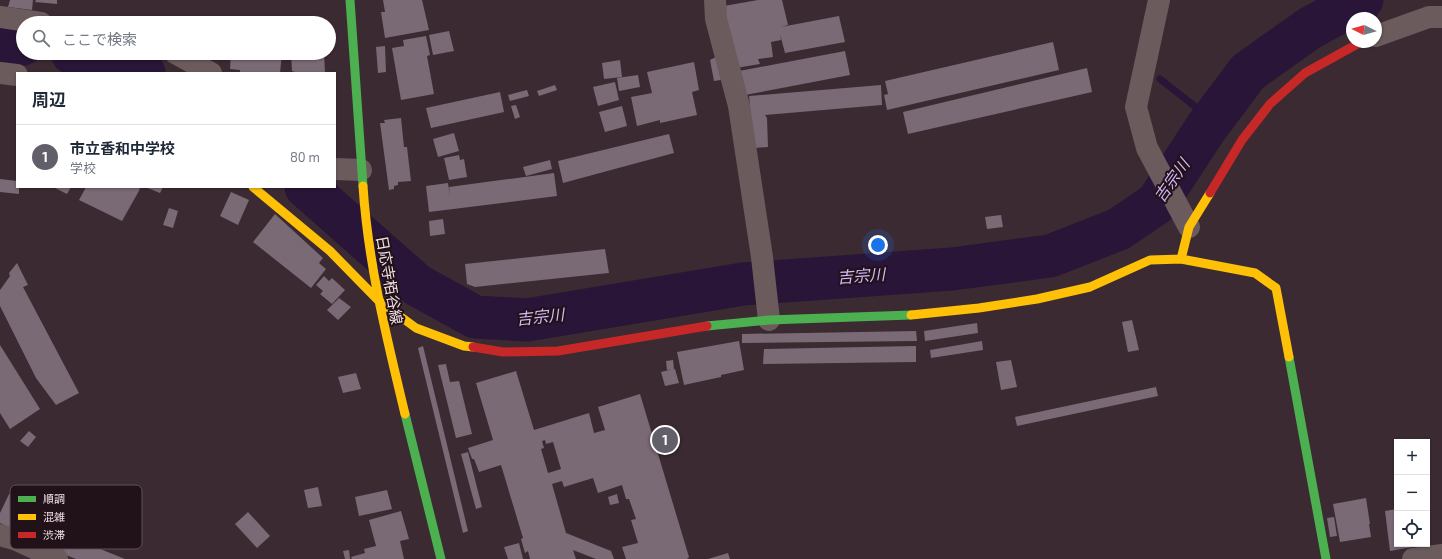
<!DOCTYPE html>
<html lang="ja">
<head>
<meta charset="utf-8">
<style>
  body { margin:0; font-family:"Exo 2","Noto Sans JP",sans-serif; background:#f6f6f7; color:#1f2937 }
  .controls { position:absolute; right:12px; bottom:12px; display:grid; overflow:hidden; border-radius:0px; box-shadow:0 1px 3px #0004 }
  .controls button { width:36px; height:36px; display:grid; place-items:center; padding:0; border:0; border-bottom:1px solid #e0e1e3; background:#fff; color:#1f2937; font:20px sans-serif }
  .compass { position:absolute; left:1346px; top:12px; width:36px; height:36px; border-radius:50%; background:#fff; box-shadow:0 1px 3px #0004; rotate:276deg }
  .you { position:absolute; left:878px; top:245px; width:14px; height:14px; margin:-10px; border:3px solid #fff; border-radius:50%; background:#1a73e8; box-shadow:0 0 0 6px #1a73e833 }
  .badge { display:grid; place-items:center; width:26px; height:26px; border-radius:50%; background:#625f6a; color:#fff; font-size:13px; font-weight:700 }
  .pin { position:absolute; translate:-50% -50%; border:2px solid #fff; box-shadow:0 1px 4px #0006 }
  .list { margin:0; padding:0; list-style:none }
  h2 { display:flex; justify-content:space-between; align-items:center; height:52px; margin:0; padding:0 16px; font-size:17px }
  h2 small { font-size:13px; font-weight:400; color:#747a83 }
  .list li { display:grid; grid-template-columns:26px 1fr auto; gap:12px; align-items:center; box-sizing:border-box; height:64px; padding:0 16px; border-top:1px solid #e0e1e3 }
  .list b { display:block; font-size:15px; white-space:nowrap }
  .list p { margin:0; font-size:13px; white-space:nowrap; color:#747a83 }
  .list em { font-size:13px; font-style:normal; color:#747a83 }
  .icon { flex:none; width:22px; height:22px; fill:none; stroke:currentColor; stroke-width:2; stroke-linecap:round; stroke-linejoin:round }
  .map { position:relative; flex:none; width:1442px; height:559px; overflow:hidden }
  .search { position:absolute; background:#fff; box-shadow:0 1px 3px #0004; left:16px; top:16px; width:320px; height:44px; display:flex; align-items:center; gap:10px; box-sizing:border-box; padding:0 14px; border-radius:22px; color:#747a83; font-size:15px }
  .panel { position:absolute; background:#fff; box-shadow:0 1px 3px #0004; left:16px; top:72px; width:320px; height:116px; border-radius:0px }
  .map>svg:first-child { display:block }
</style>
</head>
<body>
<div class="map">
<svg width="1442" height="559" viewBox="0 0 1442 559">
  <rect width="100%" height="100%" fill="#3b2a32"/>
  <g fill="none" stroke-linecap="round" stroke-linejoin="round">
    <path stroke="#281537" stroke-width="7" d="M1160 79 1197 108 1226 101"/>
    <path stroke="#281537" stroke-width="43" d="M0 40 23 44
      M72 53 117 63 144 73
      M306 187 417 285 475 317 527 320 743 284 952 269 1050 256 1119 229 1157 203 1206 128 1248 72 1310 28 1362 0"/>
  </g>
  <path fill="#796a75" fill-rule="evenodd" d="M10 0H33L32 10 8 7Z
    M36 0H57V4L35 2Z
    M383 0H422L429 30 385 38 381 12H385Z
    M758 0H782L788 25 781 27 839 16 845 42 785 53 780 34 781 40 771 42 773 57 758 59 760 64 736 68 724 6Z
    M253 16 272 19 271 23H252Z
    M449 31 454 51 433 55 429 35Z
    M426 36 430 55 427 56 434 94 401 100 392 48 404 46 403 40Z
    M1053 42 1059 70 887 110 884 95 888 94 885 81Z
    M385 46 386 72 378 73 376 47Z
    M845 51 850 75 745 95 739 71Z
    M231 53H282L280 73H240V70L230 69Z
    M291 53H324L325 73H298L292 71Z
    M716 57 721 80 714 81 710 60Z
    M620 60 622 77 604 79 602 63Z
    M694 62 699 90 692 92 697 115 660 123V120L637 126 631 97 652 93 647 72Z
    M1087 68 1092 92 908 134 903 112Z
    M638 75 640 87 619 91 617 78Z
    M615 82 619 100 598 106 593 87Z
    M555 85 557 90 539 96 537 91Z
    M881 85 882 105 765 115 767 118 768 147 754 148 749 96Z
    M527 90 529 96 510 101 508 95Z
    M500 92 504 112 431 128 426 108Z
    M516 105 520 117 515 119 511 106Z
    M622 106 627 126 605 132 599 112Z
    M401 118 404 147H407L411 181 398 182V185L394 186V189L389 190 380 123H385L384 120Z
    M454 133 459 151 438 157 433 139Z
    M669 134 674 153 563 183 558 161Z
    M459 155 460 160 464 159 467 177 449 180 444 158Z
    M550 160 552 169 526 176 523 167Z
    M554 173 557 196 429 212 426 186 448 183 450 197 449 187Z
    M0 179 17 181V187H19V194L0 192Z
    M53 187H71L67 194Z
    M86 187H137L140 189 122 221 79 200Z
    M145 187H163L160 193Z
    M231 192 249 200 238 225 220 216Z
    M169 208 178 211 173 228 163 225Z
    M275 214 323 258 319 263 326 269 311 288 253 242Z
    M1001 215 1003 227 987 229 985 217Z
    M443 219 445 234 430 236 429 221Z
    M605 249 609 273 475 287 467 284 465 264Z
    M17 263 28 285 23 287 79 393 56 405 36 378 0 306V290L10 276 9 273Z
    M324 276 329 281 332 278 345 290 332 304 320 294 323 291 316 285Z
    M339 298 351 307 338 320 327 310Z
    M1132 320 1139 350 1128 352 1122 322Z
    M977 323 978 333 925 341 924 331Z
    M916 331 917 341 742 343V334Z
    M739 341 744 370 721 375V377L684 385 677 352Z
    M982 341 983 350 931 358 930 350Z
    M0 345 40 409 10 429 0 413Z
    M423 346 468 531 463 533 418 348Z
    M916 346V362L763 364 764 349Z
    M673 360 674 369 667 370 666 361Z
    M1011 360 1017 387 1001 390 996 362Z
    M446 364 450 382 459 381 472 434 456 438 438 365Z
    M673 369H675L679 383 665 386 661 372Z
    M516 371 534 430 589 413 594 433 605 430 598 407 640 394 689 557 687 559H626L622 547 638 543 631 520 636 519 629 499H626L622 485 598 493 593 478 564 487 562 481 552 484 566 533 611 551 614 559H596L573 550 576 559H530L528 551 525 553 521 539 523 538 501 465 479 472 474 459H472L468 448 493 440 476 383ZM545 440 546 444 553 442 561 469 548 473 541 449 544 448 542 441Z
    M356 373 361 389 343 393 338 377Z
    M1156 387 1158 396 1017 426 1015 417Z
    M29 431 36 437 28 447 20 441Z
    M468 452 482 507 476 509 461 454Z
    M318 487 322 506 308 508 304 490Z
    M387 490 392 509 359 516 355 497Z
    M9 494 69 524 56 551 0 523V513Z
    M617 494 619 503 610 505 608 497Z
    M1366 498 1370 524H1369L1371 537 1340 542 1333 504Z
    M1397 509V544H1424V545L1390 551 1385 511Z
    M401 511 409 539 400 541 404 559H352L351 557 365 553 364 549 376 546 369 520Z
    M248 512 270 536 257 548 235 524Z
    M1334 517 1337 536 1330 537 1327 518Z
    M68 536 125 559H76L61 553Z
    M519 543 523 559H508L504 547Z
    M349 550 350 559H345L343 551Z
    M728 553 730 559H708Z"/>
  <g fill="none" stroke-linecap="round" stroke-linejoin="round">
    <path stroke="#6b5b5d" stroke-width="22" d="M715 0 716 19 739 106 762 257 769 320
      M1159 0 1136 107 1147 148 1189 227
      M0 17 41 23
      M1376 36 1429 17H1442
      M175 53 211 73
      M0 73 17 75
      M335 169 361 170
      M0 535 17 540 57 559
      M1413 559 1442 555"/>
    <path stroke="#4caf50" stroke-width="9" d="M350 0 363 186
      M707 326 769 320 911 315
      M1289 357 1326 559
      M405 414 441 559"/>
    <path stroke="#ffc107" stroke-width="9" d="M363 186C368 264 387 339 405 414
      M253 187 330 251 378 300 416 328 464 346 473 347
      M1210 193 1189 227 1181 259 1255 273 1276 288 1289 357
      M911 315 979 308 1037 299 1090 287 1150 260 1181 259"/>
    <path stroke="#c62828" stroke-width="9" d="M1210 193 1242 140 1270 104 1305 73 1361 42
      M473 347 503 352 558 351 707 326"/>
  </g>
  <g text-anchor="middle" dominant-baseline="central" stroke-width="4" stroke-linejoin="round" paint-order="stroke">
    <g font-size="15" fill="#f3dfe7" stroke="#201218">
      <text transform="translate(390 280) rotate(80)">日応寺栢谷線</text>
    </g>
    <g font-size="16" font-style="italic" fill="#d6b7fa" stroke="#201218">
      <text transform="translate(1171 180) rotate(-55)">吉宗川</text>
      <text transform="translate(861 275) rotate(-4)">吉宗川</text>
      <text transform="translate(540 316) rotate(-6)">吉宗川</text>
    </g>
  </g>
  <rect x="10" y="485" width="132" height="64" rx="6" fill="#201218" stroke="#5f5056" stroke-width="1"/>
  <rect x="18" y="496" width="18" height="6" fill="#4caf50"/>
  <rect x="18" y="514" width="18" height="6" fill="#ffc107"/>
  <rect x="18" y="532" width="18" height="6" fill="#c62828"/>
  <g font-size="11" fill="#f3dfe7">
    <text x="43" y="503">順調</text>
    <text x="43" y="521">混雑</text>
    <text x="43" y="539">渋滞</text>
  </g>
</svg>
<div class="controls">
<button>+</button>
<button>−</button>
<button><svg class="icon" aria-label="locate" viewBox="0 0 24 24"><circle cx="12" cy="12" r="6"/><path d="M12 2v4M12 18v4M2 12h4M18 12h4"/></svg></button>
</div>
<svg class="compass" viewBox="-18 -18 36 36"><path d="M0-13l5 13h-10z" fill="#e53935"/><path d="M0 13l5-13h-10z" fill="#747a83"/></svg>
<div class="you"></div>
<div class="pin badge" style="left:665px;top:440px">1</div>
<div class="search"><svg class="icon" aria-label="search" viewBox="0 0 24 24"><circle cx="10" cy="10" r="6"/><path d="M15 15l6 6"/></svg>ここで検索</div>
<section class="panel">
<h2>周辺<small></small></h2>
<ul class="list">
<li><span class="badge">1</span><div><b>市立香和中学校</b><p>学校</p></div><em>80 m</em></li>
</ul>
</section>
</div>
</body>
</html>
